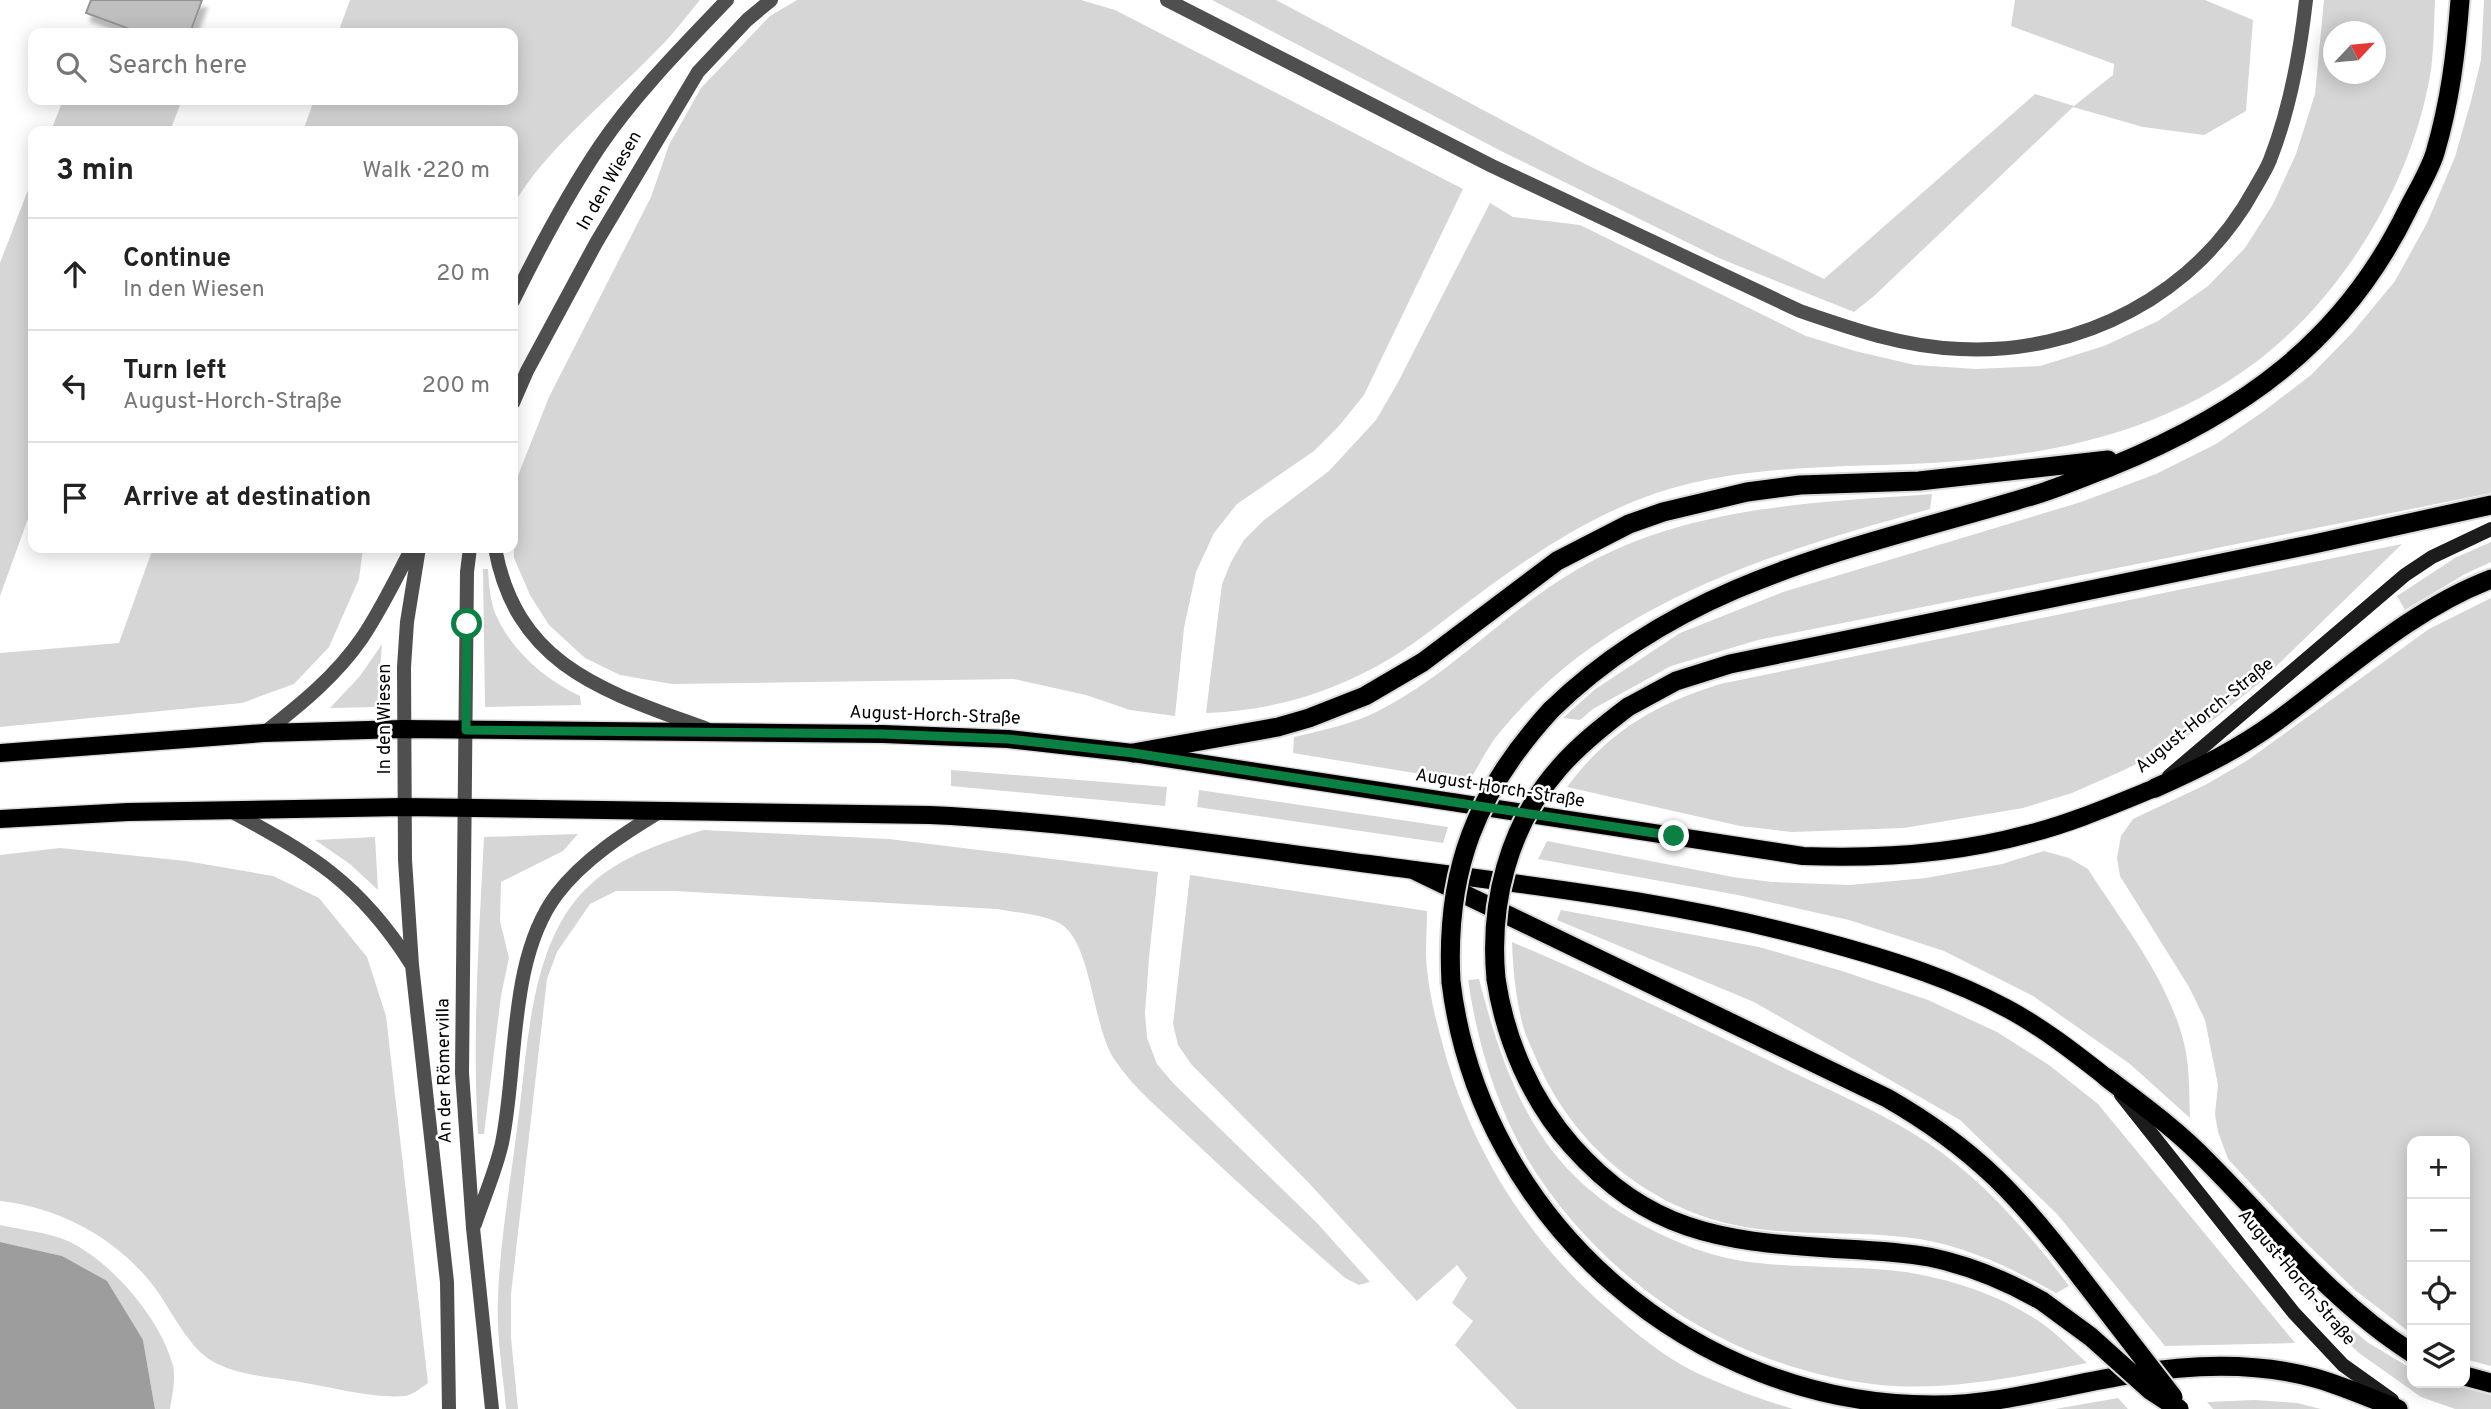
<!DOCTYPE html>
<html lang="en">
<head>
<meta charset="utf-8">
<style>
  body { margin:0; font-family:Overpass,sans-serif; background:#f2f2f2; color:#222 }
  .controls { position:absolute; right:21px; bottom:21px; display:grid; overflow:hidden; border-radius:14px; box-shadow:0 4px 18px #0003 }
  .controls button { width:63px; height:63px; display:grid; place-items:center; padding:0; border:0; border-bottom:2px solid #e0e0e0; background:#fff; color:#222; font:35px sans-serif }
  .compass { position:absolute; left:2323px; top:21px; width:63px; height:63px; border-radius:50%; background:#fff; box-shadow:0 4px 18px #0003; rotate:64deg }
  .stop { position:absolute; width:21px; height:21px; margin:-16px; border:5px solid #0b8043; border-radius:50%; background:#fff }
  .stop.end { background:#0b8043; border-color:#fff; box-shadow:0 2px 7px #0008 }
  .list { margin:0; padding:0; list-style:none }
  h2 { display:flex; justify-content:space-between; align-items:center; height:91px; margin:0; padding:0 28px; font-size:30px }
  h2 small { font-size:23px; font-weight:400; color:#767676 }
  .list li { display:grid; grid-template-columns:46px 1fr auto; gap:21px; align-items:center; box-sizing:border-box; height:112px; padding:0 28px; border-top:2px solid #e0e0e0 }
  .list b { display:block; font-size:26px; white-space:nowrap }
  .list p { margin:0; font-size:23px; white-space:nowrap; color:#767676 }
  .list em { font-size:23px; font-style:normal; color:#767676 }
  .icon { flex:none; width:38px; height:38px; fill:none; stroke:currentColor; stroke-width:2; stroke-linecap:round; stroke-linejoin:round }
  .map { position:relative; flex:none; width:2491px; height:1409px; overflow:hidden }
  .search { position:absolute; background:#fff; box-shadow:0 4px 18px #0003; left:28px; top:28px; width:490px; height:77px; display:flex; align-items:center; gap:18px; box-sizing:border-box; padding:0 24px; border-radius:14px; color:#767676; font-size:26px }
  .panel { position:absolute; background:#fff; box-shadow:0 4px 18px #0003; left:28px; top:126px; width:490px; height:427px; border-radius:14px }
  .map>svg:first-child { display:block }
</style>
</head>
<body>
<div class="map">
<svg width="2491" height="1409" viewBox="0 0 2491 1409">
  <defs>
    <filter id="shadow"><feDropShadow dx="4.5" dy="8" stdDeviation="2" flood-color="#0004"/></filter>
  </defs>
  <rect width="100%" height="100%" fill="#fff"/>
  <path fill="#d6d6d6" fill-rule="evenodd" d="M350 0H700C685 18 671 37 654 53 609 100 544 150 513 206V131H303L314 100H513V33H338Z
    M797 0H1081L1115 10 1463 189 1364 395 1339 426 1314 451 1237 504 1214 533 1196 572 1184 628 1175 716 1130 710 1086 695 1014 679 672 684 620 675 585 658 549 625 530 595 514 558 513 517 517 478 549 397 651 197 669 145 701 88 770 16Z
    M1212 0H1276L1587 165 1824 279 2035 94 2074 106 2113 75 2114 64 2011 26 2015 0H2205L2253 20 2246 111 2204 135 2143 127 2073 107 1874 296 1854 312 1721 259 1503 152Z
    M2324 0H2435C2434 23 2434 47 2431 70 2420 137 2393 200 2355 256 2257 401 2116 450 1947 462 1844 469 1739 461 1640 499 1581 522 1529 557 1479 594 1450 615 1422 639 1391 658 1335 692 1272 711 1206 713L1222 584 1231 562 1244 540 1264 520 1329 471 1376 420 1397 384 1490 203 1513 217 1580 225 1806 336 1855 351 1915 365 1976 369 2040 366 2104 346 2158 321 2208 286 2245 248 2273 204 2296 154 2315 94ZM2334 32H2376V74H2334Z
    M2484 0H2491V493L1758 640 1671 666 1593 709 1580 720 1563 718 1594 690 1680 633 1783 592 2081 502 2156 474 2216 444 2264 411 2311 375 2352 333 2395 281 2427 223 2455 157 2471 101 2481 60Z
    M63 100H182L170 131H51Z
    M33 177V505L0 596V263Z
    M1932 494 1930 509C1772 553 1603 602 1496 737 1486 750 1478 767 1469 782L1293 753 1294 737C1323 730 1354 724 1380 710 1453 673 1508 609 1578 569 1686 506 1811 503 1932 494Z
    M2491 542V562L2465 574 2405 610 2397 596 2455 558Z
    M2402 544 2258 684 2213 720 2168 748 2122 771 2072 793 2023 808 1904 828 1792 832 1740 826 1567 787C1609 731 1654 705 1720 684Z
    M153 548H363L359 579 329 647 294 684 242 703 0 727V653L119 643Z
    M483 569H488C489 583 490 600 495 613 511 650 544 679 580 696L581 705 485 707Z
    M2491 598V1366L2465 1359V1141H2412V1334L2355 1290 2302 1239 2228 1159 2218 1132 2215 1114 2218 1085 2205 1020 2189 987 2120 876 2117 858 2121 836 2133 819 2207 784 2248 760 2429 629Z
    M382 644 377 707 330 708 360 676Z
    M951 770 1167 787 1165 806 951 786Z
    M1199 790 1448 827 1443 843 1197 807Z
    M704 830 889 839 1158 872 1149 958 1145 1013 1147 1038 1157 1064 1173 1083 1317 1223 1370 1282 1359 1285 1345 1278C1291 1231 1239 1184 1187 1135 1162 1111 1133 1088 1114 1059 1092 1026 1092 940 1059 923 1041 914 1017 913 997 909L674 891H616L590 904 557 952 547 979 511 1294V1338L518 1409H506C503 1372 496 1335 498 1298 500 1241 510 1185 517 1129 527 1058 528 969 569 909 601 863 653 845 704 830Z
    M578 834 563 851 501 882 500 921 509 958 501 996 484 1134H478C472 1035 479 936 484 837Z
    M375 837 378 890 350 864 315 840Z
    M1547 841 1733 877 1772 882 1850 885 1926 878 2002 864 2044 851 2069 858 2088 869C2123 924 2168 979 2184 1043 2190 1067 2189 1094 2190 1118L2130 1064 2033 996 1944 951 1849 920 1738 895 1538 859Z
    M60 848 186 861 273 876 319 898 367 957 386 1016 428 1383C422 1387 413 1395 405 1396 374 1399 331 1387 300 1382 271 1377 238 1376 212 1361 191 1349 173 1315 160 1295 124 1242 63 1208 0 1201V855Z
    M1190 875 1427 911C1427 925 1426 939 1426 954 1427 984 1434 1013 1442 1042 1469 1146 1526 1239 1608 1309 1633 1331 1659 1353 1689 1369 1723 1386 1757 1398 1793 1409H1517L1455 1345 1473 1321 1452 1303 1467 1278 1457 1265 1417 1301 1308 1182 1191 1064 1178 1045 1173 1024Z
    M1561 910 1759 947 1842 971 1928 1000 1997 1032 2049 1065 2098 1104 2295 1343 2165 1346 2057 1214 1960 1120 1754 1002 1557 920Z
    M1512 942C1604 981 1693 1023 1782 1067 1831 1091 1883 1113 1928 1143 1984 1181 2029 1233 2069 1286L2056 1293C2008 1266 1958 1242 1903 1237 1842 1230 1777 1238 1718 1221 1634 1197 1568 1136 1535 1056 1531 1046 1526 1037 1523 1026 1516 999 1513 971 1512 942Z
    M1479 979C1508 1091 1543 1177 1652 1230 1680 1244 1711 1256 1742 1261 1796 1269 1852 1265 1906 1272 1956 1280 2012 1299 2052 1331 2064 1341 2075 1352 2087 1363 2016 1377 1944 1393 1872 1384 1731 1367 1602 1281 1528 1160 1496 1105 1477 1042 1468 980Z
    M0 1225C21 1230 48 1232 68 1241 111 1261 161 1319 173 1366 176 1379 172 1396 170 1409H155L143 1340 61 1256 0 1242Z
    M2311 1299 2323 1304 2367 1342 2412 1369V1383H2445L2491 1395V1409H2455L2421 1397 2359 1353 2320 1317Z
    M2118 1398 2128 1409H2055Z
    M2254 1400 2297 1403 2321 1409H2213L2207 1402Z"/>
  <path fill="#9d9d9d" d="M0 1242 62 1256 107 1281 143 1340 155 1409H0Z"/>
  <path fill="#bfbfbf" stroke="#939393" stroke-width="2" filter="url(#shadow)" d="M91 0H202L190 33H140L86 13Z"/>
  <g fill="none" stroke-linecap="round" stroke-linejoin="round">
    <g stroke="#dbdbdb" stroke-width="21">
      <path id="primary" d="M0 753 264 733 403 729 883 734 1008 739 1133 753 1803 856C1879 859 1955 854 2028 834 2072 823 2113 805 2155 788
        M0 819 128 812 404 807 930 815C1077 822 1223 845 1369 864 1527 885 1687 902 1840 946 1897 962 1954 980 2006 1008 2042 1027 2075 1053 2107 1078"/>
    </g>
    <g stroke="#dbdbdb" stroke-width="23">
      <path id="trunk" d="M1628 707 1676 681 1730 664 2314 544 2491 505
        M1551 710C1686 578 1855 549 2028 497 2056 489 2083 477 2110 467 2243 413 2344 341 2408 209 2417 191 2429 172 2435 153 2450 102 2456 53 2460 0
        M1133 753 1278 727 1309 718 1365 696 1423 662 1557 561 1629 524 1663 512 1747 492 1800 485 1919 481 2108 460
        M2155 788C2198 769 2239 749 2277 721 2346 671 2410 610 2491 579
        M1416 871 1887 1098C1976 1149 2021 1198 2082 1279
        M1496 979C1505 1039 1531 1100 1572 1146 1648 1231 1719 1241 1828 1248 1862 1250 1896 1251 1929 1257 1968 1265 2007 1281 2042 1301
        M1451 982C1480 1222 1695 1406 1935 1405 2002 1405 2067 1384 2133 1374 2193 1364 2256 1362 2315 1378 2343 1386 2370 1398 2398 1409
        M2107 1078C2141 1104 2176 1129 2206 1160 2273 1227 2332 1302 2412 1353
        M2465 1376 2491 1383"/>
    </g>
    <path stroke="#4f4f4f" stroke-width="14" d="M1167 0 1492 166 1800 311C1852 329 1904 347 1960 349 2080 355 2197 295 2255 188 2260 179 2266 170 2270 160 2290 109 2300 54 2306 0
      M513 301C539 248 567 195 600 146 636 93 683 46 727 0
      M513 403 527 371 596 243 698 72 747 20 771 0
      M419 548 407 622 404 667 405 860 412 965 447 1282 449 1409
      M470 548 467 572 462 1073 473 1228 492 1409
      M495 548C517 668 607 692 707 729
      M264 733C300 705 336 676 362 638 381 610 396 578 412 548
      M229 810C312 855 359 882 411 964
      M475 1224C484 1197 496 1170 502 1143 518 1065 508 959 557 894 584 859 623 834 661 811"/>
    <path stroke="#1c1c1c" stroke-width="14" d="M2169 776 2405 575 2432 557 2491 529
      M2121 1095 2294 1313 2343 1365 2392 1400"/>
    <use href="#primary" stroke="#000" stroke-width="18"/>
    <use href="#trunk" stroke="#000" stroke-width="19"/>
    <g stroke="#dbdbdb" stroke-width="23" stroke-linecap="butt">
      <path id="trunk-bridge" d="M1496 979C1489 904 1508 826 1559 768 1579 745 1603 726 1628 707
        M1451 982C1445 870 1476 792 1551 710
        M2082 1279 2173 1397
        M2042 1301 2091 1337 2150 1390 2179 1409"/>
    </g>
    <use href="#trunk-bridge" stroke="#000" stroke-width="19"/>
  </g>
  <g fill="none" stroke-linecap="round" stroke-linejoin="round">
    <path stroke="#0b8043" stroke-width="9" d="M467 624 466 730 883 734 1008 739 1133 753 1674 836"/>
  </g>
  <g text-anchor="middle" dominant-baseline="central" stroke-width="5" stroke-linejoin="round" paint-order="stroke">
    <g font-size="18" fill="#000" stroke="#fff">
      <text transform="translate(610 181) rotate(-60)">In den Wiesen</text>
      <text transform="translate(935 716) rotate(2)">August-Horch-Straße</text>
      <text transform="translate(2205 716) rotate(-39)">August-Horch-Straße</text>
      <text transform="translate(385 719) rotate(-90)">In den Wiesen</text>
      <text transform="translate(1500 789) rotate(9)">August-Horch-Straße</text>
      <text transform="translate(445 1071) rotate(-91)">An der Römervilla</text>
      <text transform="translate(2296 1278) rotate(50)">August-Horch-Straße</text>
    </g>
  </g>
</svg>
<div class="controls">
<button>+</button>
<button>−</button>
<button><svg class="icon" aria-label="locate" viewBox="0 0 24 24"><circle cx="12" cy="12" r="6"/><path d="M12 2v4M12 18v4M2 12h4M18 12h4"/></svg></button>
<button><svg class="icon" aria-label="layers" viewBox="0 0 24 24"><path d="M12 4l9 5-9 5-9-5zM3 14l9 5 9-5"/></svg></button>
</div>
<svg class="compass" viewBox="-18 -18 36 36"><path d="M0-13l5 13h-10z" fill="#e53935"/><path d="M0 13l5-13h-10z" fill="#767676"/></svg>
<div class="stop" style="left:467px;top:624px"></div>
<div class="stop end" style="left:1674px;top:836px"></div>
<div class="search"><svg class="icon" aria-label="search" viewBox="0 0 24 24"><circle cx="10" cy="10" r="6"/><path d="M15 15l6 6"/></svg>Search here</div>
<section class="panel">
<h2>3 min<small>Walk · 220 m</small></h2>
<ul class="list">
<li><svg class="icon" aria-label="ahead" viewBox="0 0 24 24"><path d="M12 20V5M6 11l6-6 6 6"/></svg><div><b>Continue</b><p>In den Wiesen</p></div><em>20 m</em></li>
<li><svg class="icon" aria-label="left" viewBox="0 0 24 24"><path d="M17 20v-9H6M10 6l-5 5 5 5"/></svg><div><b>Turn left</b><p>August-Horch-Straße</p></div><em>200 m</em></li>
<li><svg class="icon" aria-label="arrive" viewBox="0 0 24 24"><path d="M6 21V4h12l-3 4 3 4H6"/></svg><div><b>Arrive at destination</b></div></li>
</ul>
</section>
</div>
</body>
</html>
